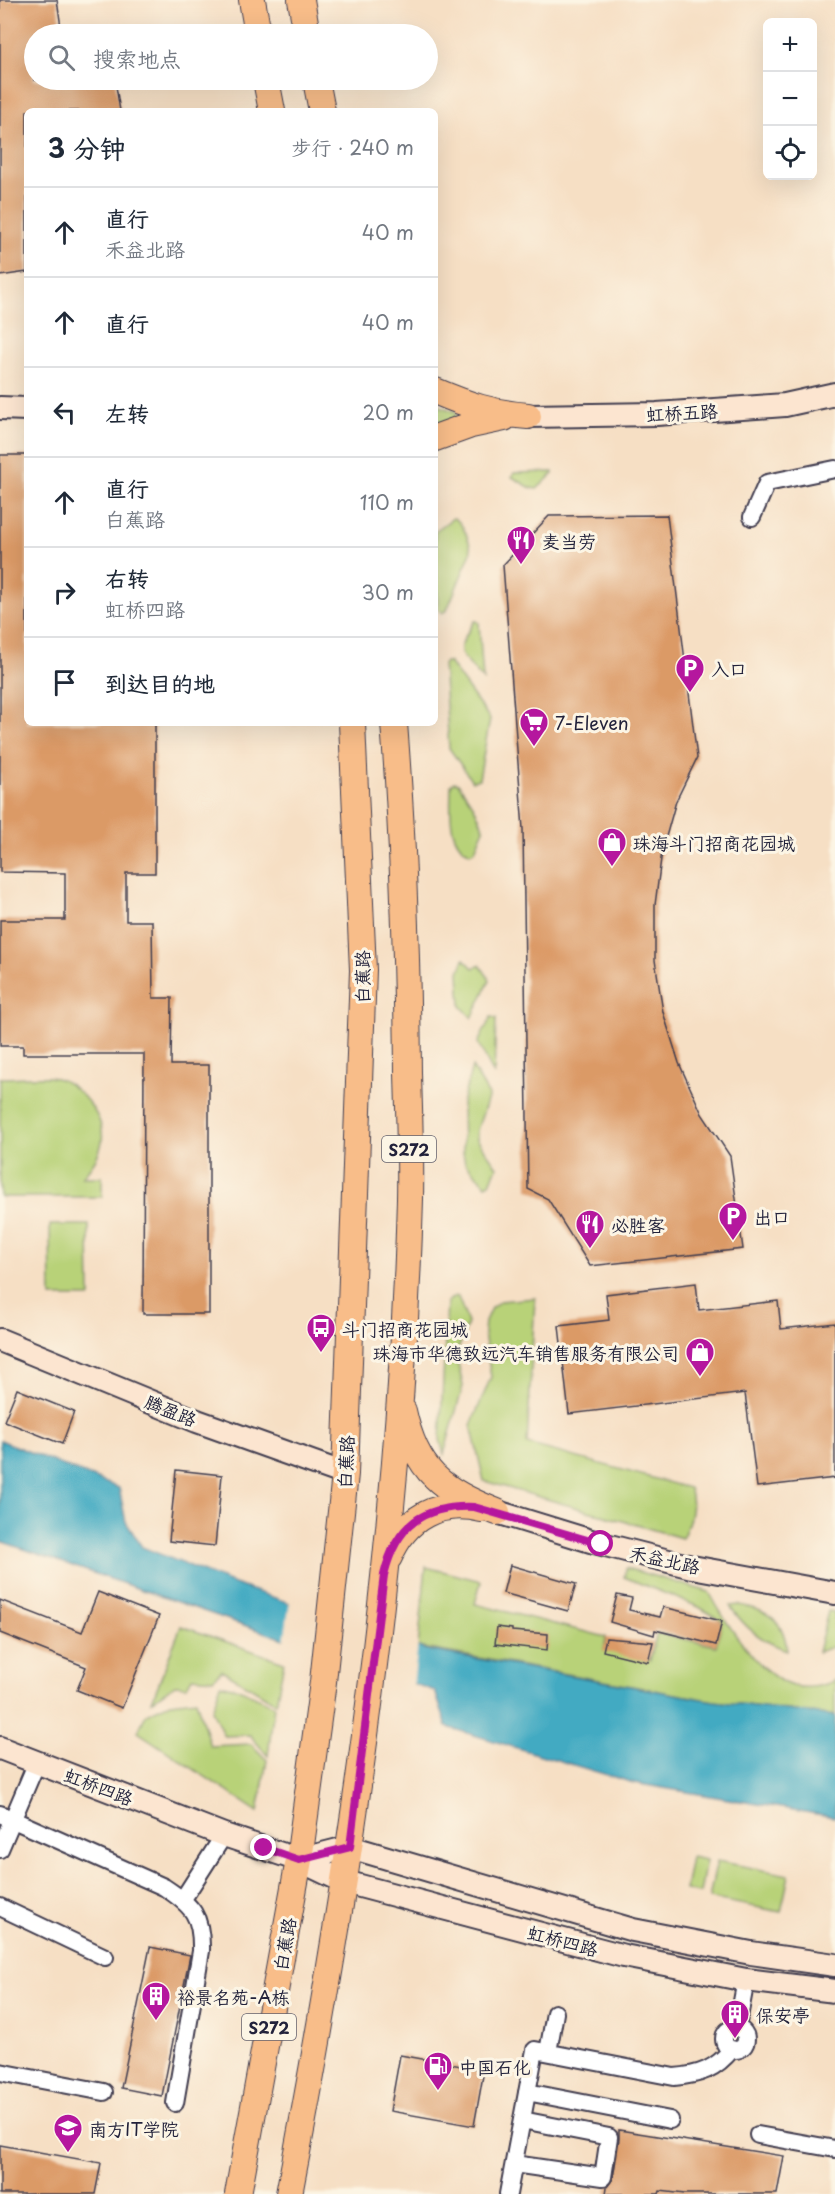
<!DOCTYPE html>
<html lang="zh">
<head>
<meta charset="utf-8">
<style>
  body { margin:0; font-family:"Playpen Sans","LXGW WenKai TC",sans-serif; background:#f2f2f3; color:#1f2937 }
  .controls { position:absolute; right:18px; top:18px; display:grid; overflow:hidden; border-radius:9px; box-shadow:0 6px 24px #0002 }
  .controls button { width:54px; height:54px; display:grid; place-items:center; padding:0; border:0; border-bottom:2px solid #e0e1e3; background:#fff; color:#1f2937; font:30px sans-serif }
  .stop { position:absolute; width:18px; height:18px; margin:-14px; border:4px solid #b5179e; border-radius:50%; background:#fff }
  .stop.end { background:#b5179e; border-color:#fff; box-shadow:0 2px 6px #0008 }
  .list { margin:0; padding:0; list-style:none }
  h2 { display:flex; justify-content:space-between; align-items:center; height:78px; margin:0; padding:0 24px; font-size:26px }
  h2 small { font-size:20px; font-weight:400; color:#747a83 }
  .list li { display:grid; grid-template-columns:39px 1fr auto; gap:18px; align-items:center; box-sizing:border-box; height:90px; padding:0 24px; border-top:2px solid #e0e1e3 }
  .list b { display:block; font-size:22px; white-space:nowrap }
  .list p { margin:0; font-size:20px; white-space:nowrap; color:#747a83 }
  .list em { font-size:20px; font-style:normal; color:#747a83 }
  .icon { flex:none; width:33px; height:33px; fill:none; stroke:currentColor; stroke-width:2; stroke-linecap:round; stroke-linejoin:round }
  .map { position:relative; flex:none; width:835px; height:2194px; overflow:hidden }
  .search { position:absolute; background:#fff; box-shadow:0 6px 24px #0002; left:24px; top:24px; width:414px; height:66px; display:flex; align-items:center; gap:15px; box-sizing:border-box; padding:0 21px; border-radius:33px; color:#747a83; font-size:22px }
  .panel { position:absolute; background:#fff; box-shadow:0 6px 24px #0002; left:24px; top:108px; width:414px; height:618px; border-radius:9px }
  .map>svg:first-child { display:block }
</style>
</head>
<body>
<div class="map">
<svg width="835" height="2194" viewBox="0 0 835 2194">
  <rect width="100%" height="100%" fill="#fcf5e5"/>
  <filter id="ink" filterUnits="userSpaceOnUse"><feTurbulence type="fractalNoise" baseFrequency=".0167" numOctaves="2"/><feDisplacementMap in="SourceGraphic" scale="12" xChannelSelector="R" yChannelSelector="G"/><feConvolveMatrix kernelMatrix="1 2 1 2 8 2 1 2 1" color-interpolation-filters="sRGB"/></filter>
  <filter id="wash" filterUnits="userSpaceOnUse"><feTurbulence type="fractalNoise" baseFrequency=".008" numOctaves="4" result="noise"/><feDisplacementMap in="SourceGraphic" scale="24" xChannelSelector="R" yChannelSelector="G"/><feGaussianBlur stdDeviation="1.35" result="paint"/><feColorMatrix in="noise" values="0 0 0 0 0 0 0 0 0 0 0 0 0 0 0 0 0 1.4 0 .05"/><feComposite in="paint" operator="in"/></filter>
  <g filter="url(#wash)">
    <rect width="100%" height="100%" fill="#f6dfc4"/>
    <path fill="#b8d278" stroke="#6d7a5a" stroke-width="1.5" d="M435 404 456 412 457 422 435 430Z
      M553 472V474L537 489 531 488 512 477 514 473Z
      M453 518C463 521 470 542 471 552L447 610 442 613 438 609 435 531Z
      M475 621H477L479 623 483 680C459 651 452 655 475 621Z
      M445 662H449L490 719 479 779 472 781 449 748 443 665Z
      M454 782 458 783 474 806 484 829 475 850 470 853C446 841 451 808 451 785Z
      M464 959 473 968 480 965 490 980 472 1018 461 1006 459 972Z
      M491 1017 496 1018 494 1075 478 1043Z
      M472 1067 489 1095 477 1130V1139L497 1167 490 1183 486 1185 465 1163 463 1153 462 1103Z
      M0 1078C16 1078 41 1075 56 1078 65 1080 76 1089 83 1096 109 1125 109 1148 82 1177H102V1197H0Z
      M50 1225H89L90 1297H51Z
      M455 1296 458 1297 468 1323 456 1355 463 1386 444 1454 440 1440 447 1302Z
      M535 1298 527 1444 689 1488C695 1504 690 1523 682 1538L484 1481 471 1425 491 1377 484 1333 485 1321 491 1308 500 1301Z
      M426 1567 481 1581 475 1604 606 1637 604 1649 650 1660 657 1633 716 1646 722 1621 699 1607 624 1577 626 1568 709 1592C726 1623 751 1662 781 1681 797 1691 820 1688 835 1680V1716L714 1701 418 1647Z
      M739 1605C768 1610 784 1620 787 1650 761 1641 745 1628 730 1606Z
      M828 1611 835 1612V1646L818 1652Z
      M181 1626 284 1662 276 1703 222 1670 213 1679 192 1677 187 1686 175 1685 152 1701Z
      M221 1684 242 1690 274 1706 268 1756 250 1735 224 1736 212 1710Z
      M196 1700 210 1746 251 1744 267 1760 258 1812 138 1732 146 1714 170 1703Z
      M691 1857 706 1860 700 1893 685 1890Z
      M717 1861 789 1875 781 1912 709 1898Z"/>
    <path fill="#42aac2" stroke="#32667e" stroke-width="1.5" d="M0 1440 119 1488 126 1522 142 1547 234 1584 427 1650 714 1701 835 1716V1817L634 1783 447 1727 435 1691 0 1541Z"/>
    <path fill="#f6dfc4" d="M290 1600 418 1644 413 1686 284 1642Z"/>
    <g id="blocks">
      <path fill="#db9a66" d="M0 0H57L62 34H34V80H115L120 111H27V272L0 276Z
        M0 455H27V723H155V873H126V921H152L153 998H172L171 1065H209V1314H143L144 1054H23V1046H0V920H65V873L0 872Z
        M667 515 697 758 676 801 662 851 655 905V960L663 1012 679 1063 702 1114 730 1156 743 1249 590 1266 548 1199 528 1189 523 829 503 565 549 516Z
        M696 1283 699 1310 778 1301 781 1329 835 1323V1478L757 1487 745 1393 569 1414 559 1326 609 1320 606 1294Z
        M17 1389 74 1412 62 1444 4 1421Z
        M176 1470 222 1475 215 1546 169 1541Z
        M510 1565 576 1584 568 1611 503 1593Z
        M98 1592 159 1616 122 1708 77 1690 86 1667 0 1633V1600L82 1632Z
        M617 1595 632 1598 629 1610 660 1617 663 1607 722 1621 716 1645 655 1630 654 1635 610 1622Z
        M497 1627 512 1629V1631L548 1634 547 1650 495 1644Z
        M606 1638 653 1642 648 1662 603 1651Z
        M150 1947 190 1955 162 2096 121 2088Z
        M400 2055 484 2070 474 2126 390 2111Z
        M619 2130 784 2156 777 2194H685L660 2191 659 2194H606L607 2187 613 2179 619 2139Z
        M0 2145 101 2163 95 2194H0Z"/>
    </g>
  </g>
  <g filter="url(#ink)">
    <use href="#blocks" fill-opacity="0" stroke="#423e50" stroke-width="1.5"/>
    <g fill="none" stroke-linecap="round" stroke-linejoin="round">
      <g stroke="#423e50" stroke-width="20">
        <path id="street" d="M752 517 767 483 835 469
          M0 1814 164 1887C193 1906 202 1916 201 1951L175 2103
          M0 1849 37 1762
          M183 1899 224 1835
          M0 1907 105 1957
          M737 2028 746 1980
          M724 2039a11 11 0 1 1 22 0a11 11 0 1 1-22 0Z
          M548 2052 555 2013
          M0 2072 104 2092
          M527 2092 670 2120
          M758 2135 835 2149
          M514 2164 603 2177 609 2137 522 2120
          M508 2194 535 2050 674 2077C700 2075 716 2069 732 2049"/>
      </g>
      <g stroke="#423e50" stroke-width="26">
        <path id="secondary" d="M0 408 27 409
          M528 416 657 414 785 405 835 394
          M0 1340 197 1421 345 1474
          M497 1512 594 1542 692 1567 835 1593
          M0 1748 224 1835 299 1860 345 1882 624 1956 746 1980 835 1991
          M299 1860 350 1847 633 1930 751 1953 835 1965"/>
      </g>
      <g stroke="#423e50" stroke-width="28">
        <path id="primary" d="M252 0 258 34
          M301 0 307 34
          M266 80 272 111
          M316 80 322 111
          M435 391C468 405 491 413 528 416
          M435 438 471 425 504 418
          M403 1411C416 1472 442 1490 497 1512
          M389 1557C406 1517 439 1499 482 1509
          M238 2194 299 1860 323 1682 345 1474 363 970 352 723
          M289 2194C352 1866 401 1533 410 1199 411 1157 409 1114 408 1072 407 955 403 839 394 723"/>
      </g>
      <use href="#street" stroke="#fff" stroke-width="16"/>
      <use href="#secondary" stroke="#fce5d0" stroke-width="22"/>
      <use href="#primary" stroke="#f8bd89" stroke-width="26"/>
    </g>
  </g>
  <g fill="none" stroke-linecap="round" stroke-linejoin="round" filter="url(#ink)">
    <path stroke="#b5179e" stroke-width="8" d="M264 1848 299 1860 350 1847 384 1575C396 1525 423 1505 474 1507L601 1544"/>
  </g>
  <defs>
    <g id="restaurant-pin" transform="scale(1.5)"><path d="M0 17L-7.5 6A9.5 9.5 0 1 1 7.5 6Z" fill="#b5179e" stroke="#fcf5e5"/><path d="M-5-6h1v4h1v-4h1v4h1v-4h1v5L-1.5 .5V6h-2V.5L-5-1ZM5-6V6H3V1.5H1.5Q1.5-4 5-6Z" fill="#fff"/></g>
    <g id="parking-pin" transform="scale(1.5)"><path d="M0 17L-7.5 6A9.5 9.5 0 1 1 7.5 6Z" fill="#b5179e" stroke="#fcf5e5"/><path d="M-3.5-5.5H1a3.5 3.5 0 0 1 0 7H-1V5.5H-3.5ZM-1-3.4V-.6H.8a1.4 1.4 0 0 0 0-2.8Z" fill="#fff"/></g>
    <g id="supermarket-pin" transform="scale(1.5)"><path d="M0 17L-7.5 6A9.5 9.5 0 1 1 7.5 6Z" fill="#b5179e" stroke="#fcf5e5"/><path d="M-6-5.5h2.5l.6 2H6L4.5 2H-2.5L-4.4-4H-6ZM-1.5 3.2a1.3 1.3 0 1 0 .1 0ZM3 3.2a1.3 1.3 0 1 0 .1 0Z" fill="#fff"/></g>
    <g id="shop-pin" transform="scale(1.5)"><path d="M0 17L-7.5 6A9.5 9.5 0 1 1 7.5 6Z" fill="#b5179e" stroke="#fcf5e5"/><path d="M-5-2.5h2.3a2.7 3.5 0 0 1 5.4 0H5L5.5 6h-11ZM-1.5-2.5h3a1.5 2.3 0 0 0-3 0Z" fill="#fff"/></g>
    <g id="bus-pin" transform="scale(1.5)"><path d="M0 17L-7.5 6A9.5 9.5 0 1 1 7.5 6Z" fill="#b5179e" stroke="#fcf5e5"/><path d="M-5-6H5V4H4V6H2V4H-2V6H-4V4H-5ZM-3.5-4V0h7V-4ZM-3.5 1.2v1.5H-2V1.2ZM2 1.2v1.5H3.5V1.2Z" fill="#fff"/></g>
    <g id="building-pin" transform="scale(1.5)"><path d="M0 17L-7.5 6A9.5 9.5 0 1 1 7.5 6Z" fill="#b5179e" stroke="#fcf5e5"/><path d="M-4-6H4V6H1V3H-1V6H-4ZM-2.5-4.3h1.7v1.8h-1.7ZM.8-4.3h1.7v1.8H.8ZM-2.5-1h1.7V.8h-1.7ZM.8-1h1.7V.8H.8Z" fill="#fff"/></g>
    <g id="fuel-pin" transform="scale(1.5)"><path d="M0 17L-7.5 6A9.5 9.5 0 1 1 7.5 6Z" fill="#b5179e" stroke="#fcf5e5"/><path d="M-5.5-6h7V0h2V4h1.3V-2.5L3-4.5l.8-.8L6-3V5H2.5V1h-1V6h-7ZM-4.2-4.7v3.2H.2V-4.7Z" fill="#fff"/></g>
    <g id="university-pin" transform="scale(1.5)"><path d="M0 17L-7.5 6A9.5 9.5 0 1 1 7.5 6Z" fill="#b5179e" stroke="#fcf5e5"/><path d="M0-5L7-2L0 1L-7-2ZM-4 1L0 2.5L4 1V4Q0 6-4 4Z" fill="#fff"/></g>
  </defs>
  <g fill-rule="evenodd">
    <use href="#restaurant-pin" x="521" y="540"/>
    <use href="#parking-pin" x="690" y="668"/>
    <use href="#supermarket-pin" x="534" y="722"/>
    <use href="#shop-pin" x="612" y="842"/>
    <use href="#parking-pin" x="733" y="1216"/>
    <use href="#restaurant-pin" x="590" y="1224"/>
    <use href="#bus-pin" x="321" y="1328"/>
    <use href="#shop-pin" x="700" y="1352"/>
    <use href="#building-pin" x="156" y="1996"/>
    <use href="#building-pin" x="735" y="2014"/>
    <use href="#fuel-pin" x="438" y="2066"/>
    <use href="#university-pin" x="68" y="2128"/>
  </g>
  <g text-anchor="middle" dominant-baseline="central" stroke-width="6" stroke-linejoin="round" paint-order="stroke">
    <g fill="#fcf5e5" stroke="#63616e" stroke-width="1.5">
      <rect x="382" y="1136" width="54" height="26" rx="4.5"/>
      <rect x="242" y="2014" width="54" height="26" rx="4.5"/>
    </g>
    <g font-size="16" font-weight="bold" fill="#22223b">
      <text x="409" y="1149">S272</text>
      <text x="269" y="2027">S272</text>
    </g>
    <g font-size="18" fill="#22223b" stroke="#fcf5e5">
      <text transform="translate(682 412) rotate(-3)">虹桥五路</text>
      <text transform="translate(361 977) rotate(-90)">白蕉路</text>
      <text transform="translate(171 1410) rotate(22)">腾盈路</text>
      <text transform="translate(345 1462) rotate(-87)">白蕉路</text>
      <text transform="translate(665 1559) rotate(13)">禾益北路</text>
      <text transform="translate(99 1786) rotate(21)">虹桥四路</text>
      <text transform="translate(563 1940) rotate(15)">虹桥四路</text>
      <text transform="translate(284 1944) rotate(-80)">白蕉路</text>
    </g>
    <g font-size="18" fill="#22223b" stroke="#fcf5e5" text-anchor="start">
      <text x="542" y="540">麦当劳</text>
      <text x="711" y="668">入口</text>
      <text x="555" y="722">7-Eleven</text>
      <text x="633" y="842">珠海斗门招商花园城</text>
      <text x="754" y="1216">出口</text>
      <text x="611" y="1224">必胜客</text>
      <text x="342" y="1328">斗门招商花园城</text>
      <text x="679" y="1352" text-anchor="end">珠海市华德致远汽车销售服务有限公司</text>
      <text x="177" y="1996">裕景名苑-A栋</text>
      <text x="756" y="2014">保安亭</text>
      <text x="459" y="2066">中国石化</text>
      <text x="89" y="2128">南方IT学院</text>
    </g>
  </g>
</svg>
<div class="controls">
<button>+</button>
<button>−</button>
<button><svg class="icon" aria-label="locate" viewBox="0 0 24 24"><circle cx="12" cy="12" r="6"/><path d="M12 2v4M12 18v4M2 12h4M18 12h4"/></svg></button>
</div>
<div class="stop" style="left:601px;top:1544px"></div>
<div class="stop end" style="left:264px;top:1848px"></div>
<div class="search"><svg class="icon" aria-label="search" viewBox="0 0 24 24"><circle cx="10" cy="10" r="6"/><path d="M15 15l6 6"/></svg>搜索地点</div>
<section class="panel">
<h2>3 分钟<small>步行 · 240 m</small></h2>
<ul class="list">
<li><svg class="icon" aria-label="ahead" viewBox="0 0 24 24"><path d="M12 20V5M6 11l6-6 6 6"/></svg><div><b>直行</b><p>禾益北路</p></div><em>40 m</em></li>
<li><svg class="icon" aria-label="ahead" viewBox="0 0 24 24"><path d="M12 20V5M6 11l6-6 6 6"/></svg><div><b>直行</b></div><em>40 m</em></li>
<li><svg class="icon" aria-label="left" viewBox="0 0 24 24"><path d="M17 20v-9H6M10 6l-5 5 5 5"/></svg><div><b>左转</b></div><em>20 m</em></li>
<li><svg class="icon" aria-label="ahead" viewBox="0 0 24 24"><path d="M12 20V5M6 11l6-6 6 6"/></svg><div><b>直行</b><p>白蕉路</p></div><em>110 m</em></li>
<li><svg class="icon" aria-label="right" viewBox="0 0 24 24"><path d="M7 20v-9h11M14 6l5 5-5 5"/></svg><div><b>右转</b><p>虹桥四路</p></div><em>30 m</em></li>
<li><svg class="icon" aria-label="arrive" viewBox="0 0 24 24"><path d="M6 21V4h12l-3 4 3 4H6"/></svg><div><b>到达目的地</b></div></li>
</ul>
</section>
</div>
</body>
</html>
